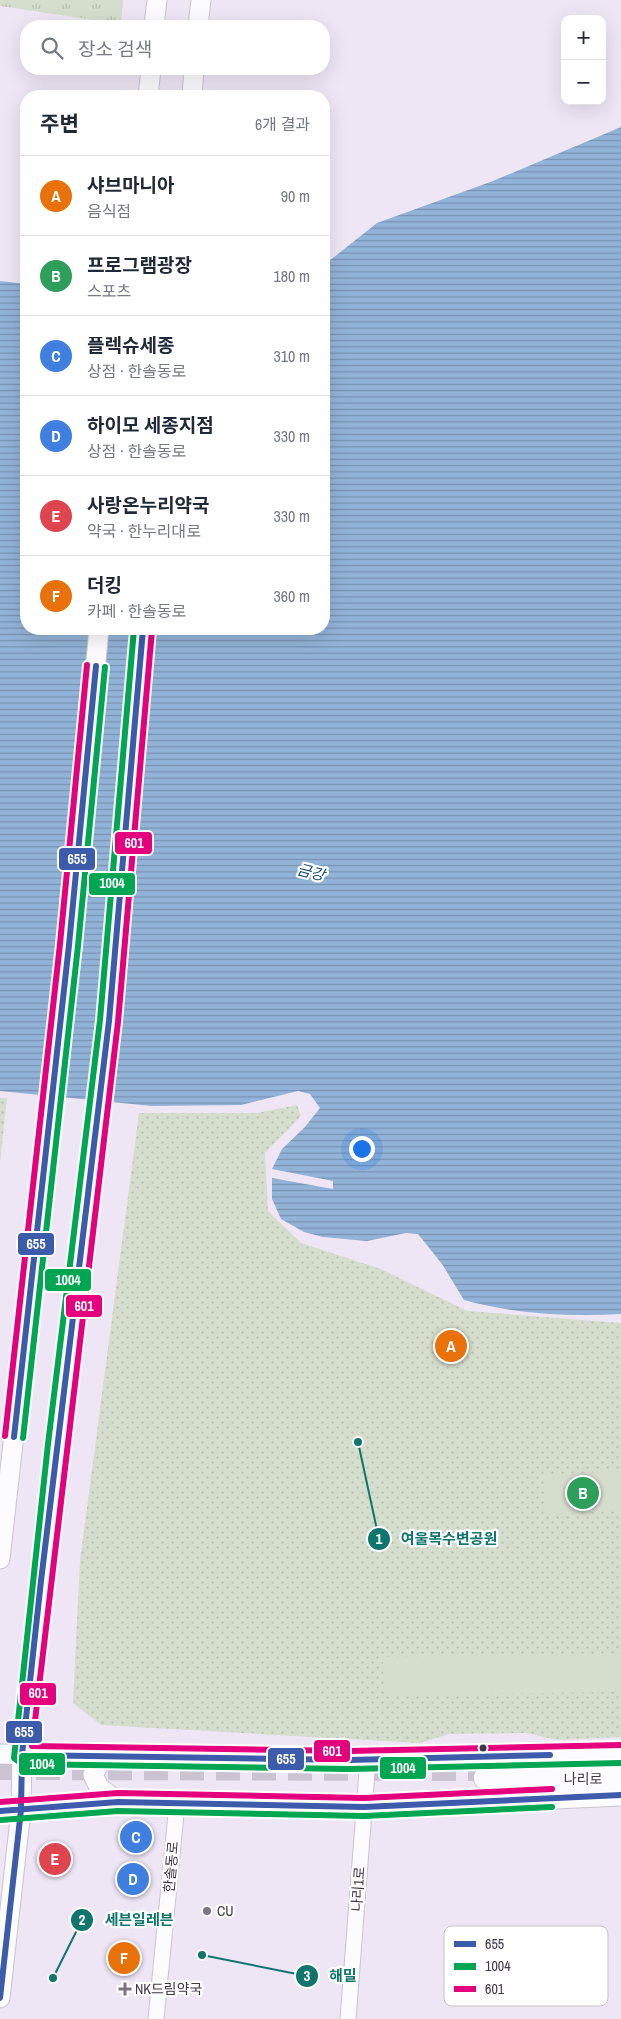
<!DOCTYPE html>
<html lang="ko">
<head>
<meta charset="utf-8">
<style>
  body { margin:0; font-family:"Archivo Narrow","Noto Sans KR",sans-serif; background:#f6f6f7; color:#1f2937 }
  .controls { position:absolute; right:15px; top:15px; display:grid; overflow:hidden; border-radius:10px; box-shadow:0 5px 20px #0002 }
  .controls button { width:45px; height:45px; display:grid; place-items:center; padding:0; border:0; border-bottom:1px solid #e0e1e3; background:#fff; color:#1f2937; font:25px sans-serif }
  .you { position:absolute; left:361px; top:1148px; width:18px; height:18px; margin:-12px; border:4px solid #fff; border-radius:50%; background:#1a73e8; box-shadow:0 0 0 8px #1a73e833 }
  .badge { display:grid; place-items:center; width:32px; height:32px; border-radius:50%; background:#b45309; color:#fff; font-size:16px; font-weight:700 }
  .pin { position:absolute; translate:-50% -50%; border:2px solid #fff; box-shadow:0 1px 5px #0006 }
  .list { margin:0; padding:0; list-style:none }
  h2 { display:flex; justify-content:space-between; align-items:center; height:65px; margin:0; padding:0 20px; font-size:21px }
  h2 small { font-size:16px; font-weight:400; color:#747a83 }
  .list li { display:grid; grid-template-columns:32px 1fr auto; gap:15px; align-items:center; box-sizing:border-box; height:80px; padding:0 20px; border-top:1px solid #e0e1e3 }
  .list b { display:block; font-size:19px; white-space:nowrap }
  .list p { margin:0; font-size:16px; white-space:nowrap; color:#747a83 }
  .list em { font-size:16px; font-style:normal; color:#747a83 }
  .icon { flex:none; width:28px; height:28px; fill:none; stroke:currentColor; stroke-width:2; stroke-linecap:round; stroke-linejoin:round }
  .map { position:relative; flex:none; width:621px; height:2019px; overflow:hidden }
  .search { position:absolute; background:#fff; box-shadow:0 5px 20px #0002; left:20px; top:20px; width:310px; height:55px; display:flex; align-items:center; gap:12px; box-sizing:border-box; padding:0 18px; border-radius:20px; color:#747a83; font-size:19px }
  .panel { position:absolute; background:#fff; box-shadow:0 5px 20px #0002; left:20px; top:90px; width:310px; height:545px; border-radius:20px }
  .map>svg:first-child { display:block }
</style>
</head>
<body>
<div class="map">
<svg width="621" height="2019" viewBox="0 0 621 2019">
  <defs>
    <pattern id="grass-tufts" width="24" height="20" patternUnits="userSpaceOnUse" patternTransform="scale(1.25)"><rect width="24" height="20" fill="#d5ddcc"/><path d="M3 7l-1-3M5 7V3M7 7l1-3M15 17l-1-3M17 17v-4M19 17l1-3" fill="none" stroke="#b8beb1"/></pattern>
    <pattern id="park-dots" width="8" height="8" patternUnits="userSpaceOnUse" patternTransform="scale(1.25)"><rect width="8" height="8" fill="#d5ddcc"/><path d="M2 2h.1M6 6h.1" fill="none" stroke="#b8beb1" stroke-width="1.8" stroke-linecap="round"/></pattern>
    <pattern id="water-rules" width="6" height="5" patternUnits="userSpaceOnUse" patternTransform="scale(1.25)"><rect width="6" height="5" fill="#92b3d8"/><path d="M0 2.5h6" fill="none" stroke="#7992b1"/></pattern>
  </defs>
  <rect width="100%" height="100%" fill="#eee6f5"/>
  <path fill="url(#grass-tufts)" d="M0 0H123L121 24 0 6Z"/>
  <path fill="url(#park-dots)" d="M0 1098H7L0 1163Z
    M297 1105 301 1116 265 1153 268 1211 301 1243 381 1269 467 1311 621 1323V1737L557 1740 526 1733 449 1734 420 1743 101 1725 73 1703 80 1561 139 1113H257Z"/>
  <path fill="#d5ddcc" d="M621 1471V1511L546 1514 544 1475Z
    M621 1653V1692L384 1695 383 1657Z"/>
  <path fill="url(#water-rules)" d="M621 127V1314C569 1317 514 1314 464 1300L442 1264 418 1234 406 1233 367 1241 323 1237 304 1232 281 1219 272 1199V1169L282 1149 305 1127 320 1108 310 1094 298 1091 241 1105 152 1106 0 1091V281L26 284V629H324V265L377 223 493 181Z"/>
  <path fill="#eee6f5" d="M272 1169 333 1181V1189L272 1178Z"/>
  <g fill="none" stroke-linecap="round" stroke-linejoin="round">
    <path stroke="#cbc3d2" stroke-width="24" stroke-dasharray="24 12" stroke-linecap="butt" d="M0 1768 487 1769"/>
    <g stroke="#cbc3d2" stroke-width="17">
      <path id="minor" d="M156 2019 177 1804
        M348 2019 368 1759"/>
    </g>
    <g stroke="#cbc3d2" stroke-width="21">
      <path id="tertiary" d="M154 26 157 0
        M198 26 201 0
        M148 96 151 69
        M192 96 194 69
        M0 1559 69 945 99 629
        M0 1754 118 1758 349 1760 621 1754
        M114 1759 100 1762 93 1775 99 1787 118 1802
        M0 1811 118 1802 364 1807
        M0 1998 21 1810 22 1755 41 1581 109 1021 143 629"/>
    </g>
    <g stroke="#cbc3d2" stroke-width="23">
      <path id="secondary" d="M364 1807 621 1795"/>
    </g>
    <g stroke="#cbc3d2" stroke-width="26">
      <path id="primary" d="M486 1778 621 1779"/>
    </g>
    <use href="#minor" stroke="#fcfbfe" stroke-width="15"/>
    <use href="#tertiary" stroke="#fcfbfe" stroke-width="19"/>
    <use href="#secondary" stroke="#fcfbfe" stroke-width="21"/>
    <use href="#primary" stroke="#fcfbfe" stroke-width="24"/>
    <g stroke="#fff" stroke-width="10">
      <path id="bus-1" d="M14 1437 69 945 96 666
        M22 1755 349 1760 550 1755
        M0 1811 118 1802 364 1807 621 1795
        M0 1998 21 1810 22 1755 41 1581 109 1021 143 629"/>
    </g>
    <g stroke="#fff" stroke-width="10">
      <path id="bus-2" d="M134 629 100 1020 48 1444 14 1758 22 1764 349 1769 621 1763
        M23 1438 78 946 105 667
        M1 1820 118 1811 364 1816 552 1807"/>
    </g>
    <g stroke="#fff" stroke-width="10">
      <path id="bus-3" d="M152 630 118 1022 32 1746 349 1751 621 1745
        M5 1436 60 944 87 665
        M0 1802 118 1793 364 1798 552 1789"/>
    </g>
    <use href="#bus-1" stroke="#3d5bab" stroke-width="6"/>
    <use href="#bus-2" stroke="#00a651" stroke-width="6"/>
    <use href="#bus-3" stroke="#e5007d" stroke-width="6"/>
  </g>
  <circle fill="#3e3546" stroke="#fff" stroke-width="2" cx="483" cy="1748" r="4.5"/>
  <g fill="#7c7383" stroke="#fff" stroke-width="2">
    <circle cx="207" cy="1911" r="5"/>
    <path d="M122.5 1981.5h5v5h5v5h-5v5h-5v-5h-5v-5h5z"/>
  </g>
  <g text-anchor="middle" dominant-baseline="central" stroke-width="4.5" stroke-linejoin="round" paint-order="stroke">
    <g font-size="14" fill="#3e3546" stroke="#fff">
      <text x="583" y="1779">나리로</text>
      <text transform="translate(171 1867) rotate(-85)">한솔동로</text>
      <text transform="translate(358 1889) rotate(-86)">나리1로</text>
    </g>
    <g font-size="14" fill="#3e3546" stroke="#fff" text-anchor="start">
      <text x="217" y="1911">CU</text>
      <text x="135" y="1989">NK드림약국</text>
    </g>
    <g font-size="15" font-style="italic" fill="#134a77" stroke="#fff">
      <text transform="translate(311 872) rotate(14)">금강</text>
    </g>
  </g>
  <rect x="444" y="1926" width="164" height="80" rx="8" fill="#fff" stroke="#c5c2c8" stroke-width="1"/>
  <rect x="454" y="1941" width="22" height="6" fill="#3d5bab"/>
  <rect x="454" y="1963" width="22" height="7" fill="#00a651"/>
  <rect x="454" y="1986" width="22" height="6" fill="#e5007d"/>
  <g font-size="14" fill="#3e3546">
    <text x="485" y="1949">655</text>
    <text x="485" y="1971">1004</text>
    <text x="485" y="1994">601</text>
  </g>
  <path fill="none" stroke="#0f766e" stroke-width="2" d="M358 1442L379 1539M53 1978L82 1920M202 1955L307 1976"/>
  <g fill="#0f766e" stroke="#fff" stroke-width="2">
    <circle cx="358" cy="1442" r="5"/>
    <circle cx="53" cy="1978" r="5"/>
    <circle cx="202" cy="1955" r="5"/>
    <circle cx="379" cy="1539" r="12"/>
    <circle cx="82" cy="1920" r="12"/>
    <circle cx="307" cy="1976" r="12"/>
  </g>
  <g font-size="15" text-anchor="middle" font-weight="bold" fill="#fff">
    <text x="379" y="1544">1</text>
    <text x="82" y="1925">2</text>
    <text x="307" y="1981">3</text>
  </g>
  <g font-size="15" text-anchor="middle" font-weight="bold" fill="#0f766e" stroke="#fff" stroke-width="4.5" stroke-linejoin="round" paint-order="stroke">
    <text x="449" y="1544">여울목수변공원</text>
    <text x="139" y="1925">세븐일레븐</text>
    <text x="343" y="1981">해밀</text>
  </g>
  <g stroke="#fff" stroke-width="2">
    <rect x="114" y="831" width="39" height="24" rx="5" fill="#e5007d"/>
    <rect x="58" y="847" width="38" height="24" rx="5" fill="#3d5bab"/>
    <rect x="88" y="872" width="48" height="24" rx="5" fill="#00a651"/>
    <rect x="17" y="1232" width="38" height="24" rx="5" fill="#3d5bab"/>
    <rect x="44" y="1268" width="48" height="24" rx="5" fill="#00a651"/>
    <rect x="65" y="1294" width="38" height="24" rx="5" fill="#e5007d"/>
    <rect x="19" y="1682" width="38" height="24" rx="5" fill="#e5007d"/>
    <rect x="5" y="1720" width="38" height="24" rx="5" fill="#3d5bab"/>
    <rect x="313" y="1739" width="38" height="24" rx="5" fill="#e5007d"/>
    <rect x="267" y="1747" width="38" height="24" rx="5" fill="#3d5bab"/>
    <rect x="18" y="1752" width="48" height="24" rx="5" fill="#00a651"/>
    <rect x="379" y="1756" width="48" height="24" rx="5" fill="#00a651"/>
  </g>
  <g font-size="14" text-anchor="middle" font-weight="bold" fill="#fff">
    <text x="134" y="848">601</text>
    <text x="77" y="864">655</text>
    <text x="112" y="888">1004</text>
    <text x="36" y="1249">655</text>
    <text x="68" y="1285">1004</text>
    <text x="84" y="1311">601</text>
    <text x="38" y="1698">601</text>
    <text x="24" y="1737">655</text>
    <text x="332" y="1756">601</text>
    <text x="286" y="1764">655</text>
    <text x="42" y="1769">1004</text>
    <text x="403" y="1773">1004</text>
  </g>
</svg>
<div class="controls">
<button>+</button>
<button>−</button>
</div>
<div class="you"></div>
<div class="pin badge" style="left:451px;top:1346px;background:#e8710a">A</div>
<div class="pin badge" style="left:583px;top:1493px;background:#2e9e5b">B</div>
<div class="pin badge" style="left:136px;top:1837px;background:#3f7fe0">C</div>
<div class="pin badge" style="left:133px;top:1879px;background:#3f7fe0">D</div>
<div class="pin badge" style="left:55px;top:1859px;background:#e0444e">E</div>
<div class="pin badge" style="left:124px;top:1958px;background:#e8710a">F</div>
<div class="search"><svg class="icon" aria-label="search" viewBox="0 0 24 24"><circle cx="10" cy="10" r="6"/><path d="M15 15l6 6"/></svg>장소 검색</div>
<section class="panel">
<h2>주변<small>6개 결과</small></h2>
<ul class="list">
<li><span class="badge" style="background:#e8710a">A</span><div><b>샤브마니아</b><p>음식점</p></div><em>90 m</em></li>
<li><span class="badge" style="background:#2e9e5b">B</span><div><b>프로그램광장</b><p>스포츠</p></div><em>180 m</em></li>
<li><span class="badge" style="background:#3f7fe0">C</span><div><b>플렉슈세종</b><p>상점 · 한솔동로</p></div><em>310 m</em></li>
<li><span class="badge" style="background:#3f7fe0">D</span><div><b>하이모 세종지점</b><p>상점 · 한솔동로</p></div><em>330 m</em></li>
<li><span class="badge" style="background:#e0444e">E</span><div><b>사랑온누리약국</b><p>약국 · 한누리대로</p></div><em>330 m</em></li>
<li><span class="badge" style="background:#e8710a">F</span><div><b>더킹</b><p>카페 · 한솔동로</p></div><em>360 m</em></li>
</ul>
</section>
</div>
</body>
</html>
